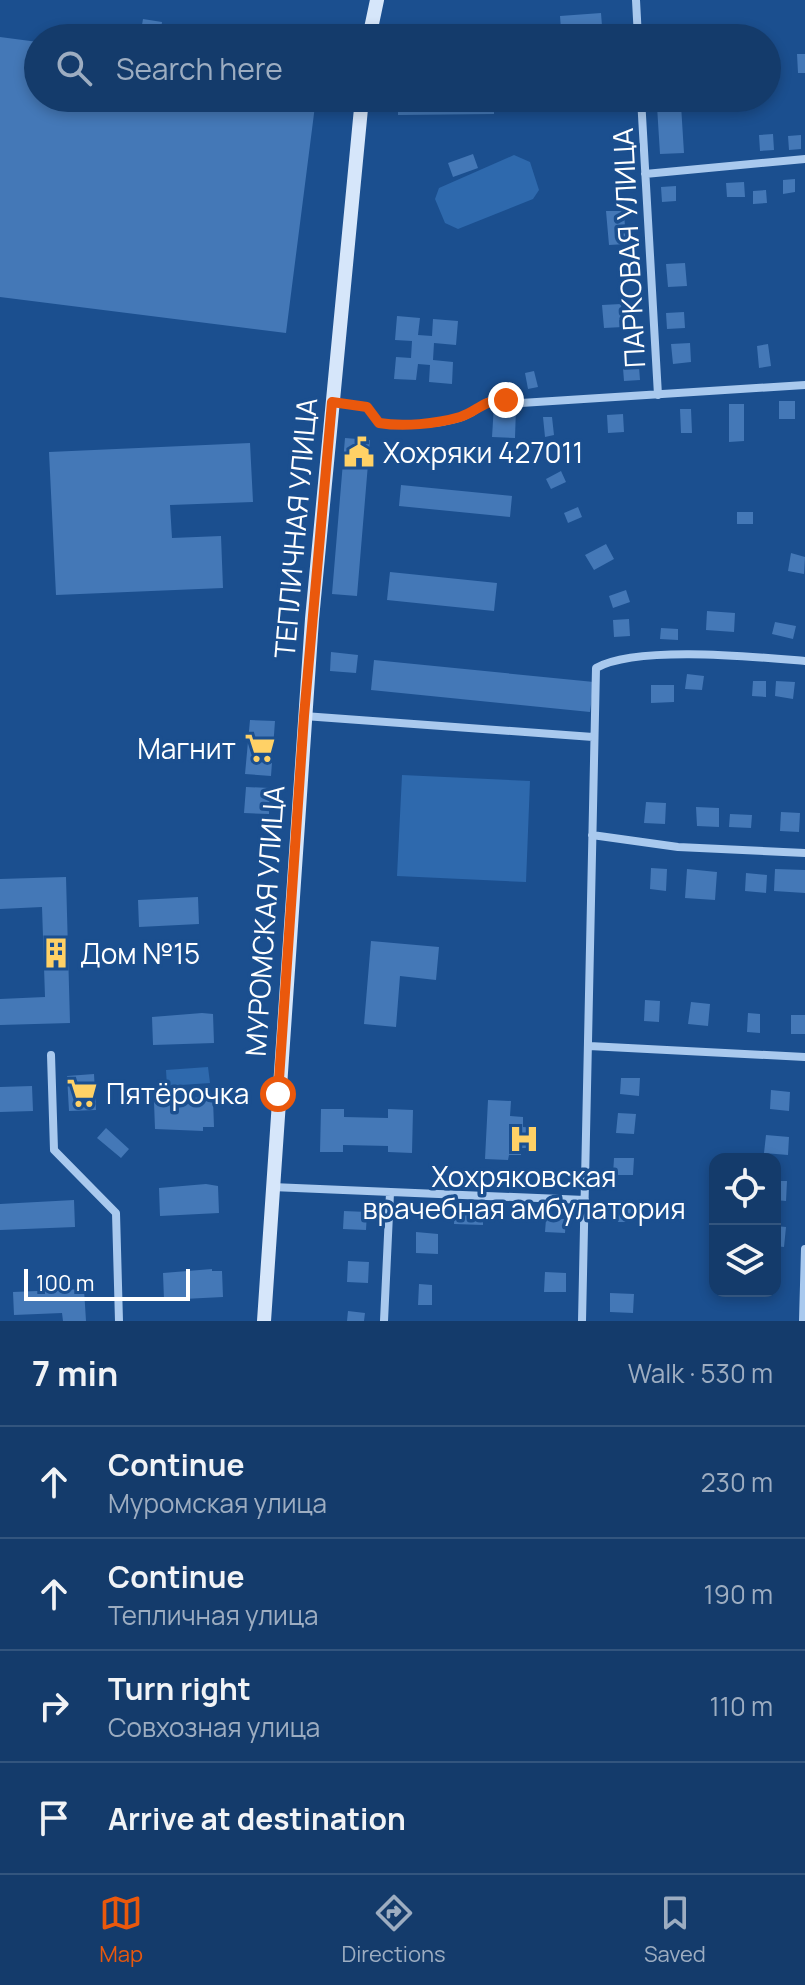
<!DOCTYPE html>
<html lang="en">
<head>
<meta charset="utf-8">
<style>
  body { margin:0; font-family:Manrope,sans-serif; background:#214673; color:#f1f3f6 }
  .controls { position:absolute; right:24px; bottom:24px; display:grid; overflow:hidden; border-radius:16px; box-shadow:0 4px 12px #0003 }
  .controls button { width:72px; height:72px; display:grid; place-items:center; padding:0; border:0; border-bottom:2px solid #33557e; background:#143b6b; color:#f1f3f6; font:40px sans-serif }
  .scale { position:absolute; left:24px; bottom:20px; width:166px; box-sizing:border-box; padding-left:8px; border:4px solid #fff; border-top:0; font-size:22px; line-height:28px; white-space:nowrap; color:#fff; -webkit-text-stroke:6px #1b4f8f; paint-order:stroke }
  .stop { position:absolute; width:24px; height:24px; margin:-18px; border:6px solid #ea580c; border-radius:50%; background:#fff }
  .stop.end { background:#ea580c; border-color:#fff; box-shadow:0 2px 8px #0008 }
  .list { margin:0; padding:0; list-style:none }
  h2 { display:flex; justify-content:space-between; align-items:center; height:104px; margin:0; padding:0 32px; font-size:34px }
  h2 small { font-size:26px; font-weight:400; color:#9dadc1 }
  .list li { display:grid; grid-template-columns:52px 1fr auto; gap:24px; align-items:center; box-sizing:border-box; height:112px; padding:0 32px; border-top:2px solid #33557e }
  .list b { display:block; font-size:30px; white-space:nowrap }
  .list p { margin:0; font-size:26px; white-space:nowrap; color:#9dadc1 }
  .list em { font-size:26px; font-style:normal; color:#9dadc1 }
  .icon { flex:none; width:44px; height:44px; fill:none; stroke:currentColor; stroke-width:2; stroke-linecap:round; stroke-linejoin:round }
  .map { position:relative; flex:none; width:805px; height:1321px; overflow:hidden }
  .search { position:absolute; background:#143b6b; box-shadow:0 4px 12px #0003; left:24px; right:24px; top:24px; height:88px; display:flex; align-items:center; gap:20px; box-sizing:border-box; padding:0 28px; border-radius:44px; color:#9dadc1; font-size:30px }
  .sheet { height:552px; background:#143b6b }
  nav { display:flex; justify-content:space-around; align-items:center; box-sizing:border-box; height:112px; border-top:2px solid #33557e; background:#143b6b; font-size:22px; color:#9dadc1 }
  nav a { display:grid; justify-items:center; gap:4px }
  nav .on { color:#ea580c }
  .map>svg:first-child { display:block }
</style>
</head>
<body>
<div class="map">
<svg width="805" height="1321" viewBox="0 0 805 1321">
  <rect width="100%" height="100%" fill="#1b4f8f"/>
  <path fill="#2e69ad" d="M514 155 530 162 539 190 533 199 458 229 445 223 435 199 439 188Z
    M402 775 530 781 526 882 397 876Z
    M208 1067 210 1083 167 1086 166 1070Z"/>
  <path fill="#4478b7" d="M601 13 602 26 561 30 560 16Z
    M143 19 162 22 160 38 140 37Z
    M681 31 682 38H666L665 32Z
    M0 37 38 42V98H316L286 333 0 297Z
    M797 54H805V73H798Z
    M398 98H494V114L398 115Z
    M681 105 684 153 660 154 657 106Z
    M773 134 774 150 760 151 759 135Z
    M801 135V149L789 150 788 136Z
    M473 154 478 168 453 177 448 163Z
    M795 179V192L783 194V180Z
    M744 182 745 197H727L726 183Z
    M676 186V201L662 202 661 187Z
    M766 190 767 203 753 204V191Z
    M606 211H624L626 244 609 245Z
    M685 263 687 286 668 287 666 264Z
    M621 304 623 327 604 328 602 305Z
    M684 312 685 328 667 329 666 313Z
    M397 316 420 318 418 335 432 336 433 319 458 321 456 345 434 343 433 360 453 362 452 384 429 382 430 365 418 364 416 380 394 379 396 357 411 358 412 341 395 340Z
    M690 343 691 362 673 364 671 344Z
    M768 344 771 366 759 368 757 346Z
    M639 367 640 380 624 381 623 368Z
    M534 371 538 387 528 389 525 373Z
    M779 401H795V419H779Z
    M729 404H744V441L729 442Z
    M494 405 516 407 515 438 492 437Z
    M680 409H691L692 433H681Z
    M623 414 624 432 608 433 607 415Z
    M543 417H552L554 435 545 437Z
    M345 438 370 440 357 596 332 594Z
    M250 443 253 502 170 505 172 538 221 536 223 588 56 595 49 452Z
    M561 471 566 482 551 489 546 479Z
    M401 485 512 496 510 517 399 506Z
    M578 507 582 517 568 523 564 513Z
    M737 512H753V524H737Z
    M606 544 614 559 594 570 585 555Z
    M791 553 805 557 804 574 788 571Z
    M390 572 497 583 494 611 387 600Z
    M626 590 630 602 613 608 609 596Z
    M707 611 735 613 734 632 706 630Z
    M629 619 630 636 614 637 613 620Z
    M775 622 796 626 793 639 772 634Z
    M661 628 678 629V640L660 639Z
    M331 652 358 655 356 673 330 671Z
    M374 660 594 682 590 712 371 690Z
    M687 674 704 676 702 690 685 689Z
    M753 681H766V697L752 696Z
    M776 681 795 682 793 699 775 696Z
    M651 685H674V702L651 703Z
    M250 720 275 721 271 776 245 774Z
    M246 787 270 788 269 814 244 813Z
    M646 802 666 803 665 824 644 823Z
    M696 807 719 808V827L697 826Z
    M781 812 800 813 799 832 780 831Z
    M730 814 752 815 751 828 729 827Z
    M651 868 667 869 666 891 650 889Z
    M687 869 717 872 715 900 685 898Z
    M775 869 805 870V893L774 891Z
    M746 873 767 875 766 893 745 891Z
    M66 877 70 1023 0 1025V999L45 997 42 907 0 909V879Z
    M198 897 199 924 139 927 138 900Z
    M371 941 439 947 436 980 400 976 396 1027 364 1024Z
    M645 1000 660 1001 659 1022 644 1021Z
    M691 1002 710 1004 708 1026 688 1024Z
    M202 1013 213 1014 214 1043 153 1045 152 1017Z
    M748 1013 760 1014V1033L747 1032Z
    M791 1015H805V1034H791Z
    M94 1074 96 1110 69 1111 67 1076Z
    M621 1078H640L639 1096 620 1094Z
    M32 1086 33 1111 0 1112V1087Z
    M771 1090 790 1092 789 1111 770 1109Z
    M202 1097V1100L213 1099 214 1127H203V1131L155 1129 154 1102Z
    M488 1100 511 1101 510 1116 523 1117V1127L539 1128 538 1148H521V1155H509L508 1160 485 1159Z
    M321 1109H344V1117L388 1118V1109L413 1110 412 1153 388 1152V1146L343 1145V1152H320Z
    M618 1113 636 1114 634 1134 616 1133Z
    M106 1128 129 1149 121 1158 97 1138Z
    M766 1135 789 1137 788 1155 764 1153Z
    M614 1158H634L633 1175H613Z
    M775 1181H787L786 1201 775 1200Z
    M206 1184 218 1186 219 1213 160 1216 159 1188Z
    M74 1200 75 1227 0 1230V1204Z
    M611 1204 632 1205 631 1222H611Z
    M455 1208 483 1209V1225L454 1224Z
    M344 1211 367 1212 366 1230 343 1229Z
    M546 1219H566L565 1233 545 1232Z
    M775 1226 786 1227 784 1247 775 1246Z
    M416 1232 438 1234V1254L416 1253Z
    M348 1261 369 1262 368 1283 347 1282Z
    M212 1269V1271H222L223 1297 164 1300 163 1273Z
    M545 1272 566 1273V1292H544Z
    M419 1284 432 1285V1305H418Z
    M84 1289 86 1321H63L62 1313 14 1315 13 1292Z
    M610 1293 634 1294 633 1313 610 1312Z
    M348 1311 365 1313 364 1321H347Z"/>
  <g fill="none" stroke-linecap="round" stroke-linejoin="round">
    <path stroke="#a9c9ee" stroke-width="8" d="M636 0 638 38
      M641 98 658 395
      M645 174 805 159
      M332 402 367 407 379 423C402 426 439 425 462 417 491 406 481 393 521 403L805 385
      M304 716 593 737
      M592 835 678 847 805 853
      M589 1046 805 1057
      M51 1055 54 1150 116 1213 119 1321
      M272 1187 585 1200
      M384 1321 390 1193
      M582 1321 596 668C637 645 756 657 805 661
      M803 1321 805 1249"/>
    <path stroke="#d6e6fa" stroke-width="14" d="M369 38 377 0
      M264 1321 312 619 362 98"/>
  </g>
  <g fill="none" stroke-linecap="round" stroke-linejoin="round">
    <path stroke="#ea580c" stroke-width="10" d="M278 1094 304 716 332 402 367 407 379 423C403 427 436 424 460 417 479 411 481 400 506 400"/>
  </g>
  <defs>
    <g id="civic-bare" transform="scale(2.4)"><path d="M-.6-6.5H3V-4.5H.6V-3L4-1V1h2V6H-6V1h2V-1L-.6-3ZM-1.2 2.5V6h2.4V2.5Z" fill="#ffd166" stroke="#1b4f8f" stroke-width="2.5" paint-order="stroke"/></g>
    <g id="supermarket-bare" transform="scale(2.4)"><path d="M-6-5.5h2.5l.6 2H6L4.5 2H-2.5L-4.4-4H-6ZM-1.5 3.2a1.3 1.3 0 1 0 .1 0ZM3 3.2a1.3 1.3 0 1 0 .1 0Z" fill="#ffd166" stroke="#1b4f8f" stroke-width="2.5" paint-order="stroke"/></g>
    <g id="building-bare" transform="scale(2.4)"><path d="M-4-6H4V6H1V3H-1V6H-4ZM-2.5-4.3h1.7v1.8h-1.7ZM.8-4.3h1.7v1.8H.8ZM-2.5-1h1.7V.8h-1.7ZM.8-1h1.7V.8H.8Z" fill="#ffd166" stroke="#1b4f8f" stroke-width="2.5" paint-order="stroke"/></g>
    <g id="hospital-bare" transform="scale(2.4)"><path d="M-5-5h3v3.5h4V-5h3V5h-3V1.5h-4V5h-3Z" fill="#ffd166" stroke="#1b4f8f" stroke-width="2.5" paint-order="stroke"/></g>
  </defs>
  <g fill-rule="evenodd">
    <use href="#civic-bare" x="359" y="452"/>
    <use href="#supermarket-bare" x="260" y="748"/>
    <use href="#building-bare" x="56" y="953"/>
    <use href="#supermarket-bare" x="82" y="1093"/>
    <use href="#hospital-bare" x="524" y="1139"/>
  </g>
  <g text-anchor="middle" dominant-baseline="central" stroke-width="7" stroke-linejoin="round" paint-order="stroke">
    <g font-size="28" fill="#fff" stroke="#1b4f8f">
      <text transform="translate(628 248) rotate(-93)">ПАРКОВАЯ УЛИЦА</text>
      <text transform="translate(295 528) rotate(-85)">ТЕПЛИЧНАЯ УЛИЦА</text>
      <text transform="translate(264 921) rotate(-86)">МУРОМСКАЯ УЛИЦА</text>
    </g>
    <g font-size="28" fill="#fff" stroke="#1b4f8f" text-anchor="start">
      <text x="383" y="452">Хохряки 427011</text>
      <text x="236" y="748" text-anchor="end">Магнит</text>
      <text x="80" y="953">Дом №15</text>
      <text x="106" y="1093">Пятёрочка</text>
      <text x="524" y="1176" text-anchor="middle">Хохряковская<tspan x="524" dy="32">врачебная амбулатория</tspan></text>
    </g>
  </g>
</svg>
<div class="controls">
<button><svg class="icon" aria-label="locate" viewBox="0 0 24 24"><circle cx="12" cy="12" r="6"/><path d="M12 2v4M12 18v4M2 12h4M18 12h4"/></svg></button>
<button><svg class="icon" aria-label="layers" viewBox="0 0 24 24"><path d="M12 4l9 5-9 5-9-5zM3 14l9 5 9-5"/></svg></button>
</div>
<div class="scale">100 m</div>
<div class="stop" style="left:278px;top:1094px"></div>
<div class="stop end" style="left:506px;top:400px"></div>
<div class="search"><svg class="icon" aria-label="search" viewBox="0 0 24 24"><circle cx="10" cy="10" r="6"/><path d="M15 15l6 6"/></svg>Search here</div>
</div>
<section class="sheet">
<h2>7 min<small>Walk · 530 m</small></h2>
<ul class="list">
<li><svg class="icon" aria-label="ahead" viewBox="0 0 24 24"><path d="M12 20V5M6 11l6-6 6 6"/></svg><div><b>Continue</b><p>Муромская улица</p></div><em>230 m</em></li>
<li><svg class="icon" aria-label="ahead" viewBox="0 0 24 24"><path d="M12 20V5M6 11l6-6 6 6"/></svg><div><b>Continue</b><p>Тепличная улица</p></div><em>190 m</em></li>
<li><svg class="icon" aria-label="right" viewBox="0 0 24 24"><path d="M7 20v-9h11M14 6l5 5-5 5"/></svg><div><b>Turn right</b><p>Совхозная улица</p></div><em>110 m</em></li>
<li><svg class="icon" aria-label="arrive" viewBox="0 0 24 24"><path d="M6 21V4h12l-3 4 3 4H6"/></svg><div><b>Arrive at destination</b></div></li>
</ul>
</section>
<nav>
<a class="on"><svg class="icon" aria-label="map" viewBox="0 0 24 24"><path d="M3 6l6-2 6 2 6-2v14l-6 2-6-2-6 2zM9 4v14M15 6v14"/></svg>Map</a>
<a><svg class="icon" aria-label="directions" viewBox="0 0 24 24"><path d="M12 3l9 9-9 9-9-9zM9 14v-3h6M13 9l2 2-2 2"/></svg>Directions</a>
<a><svg class="icon" aria-label="saved" viewBox="0 0 24 24"><path d="M7 4h10v16l-5-4-5 4z"/></svg>Saved</a>
</nav>
</body>
</html>
